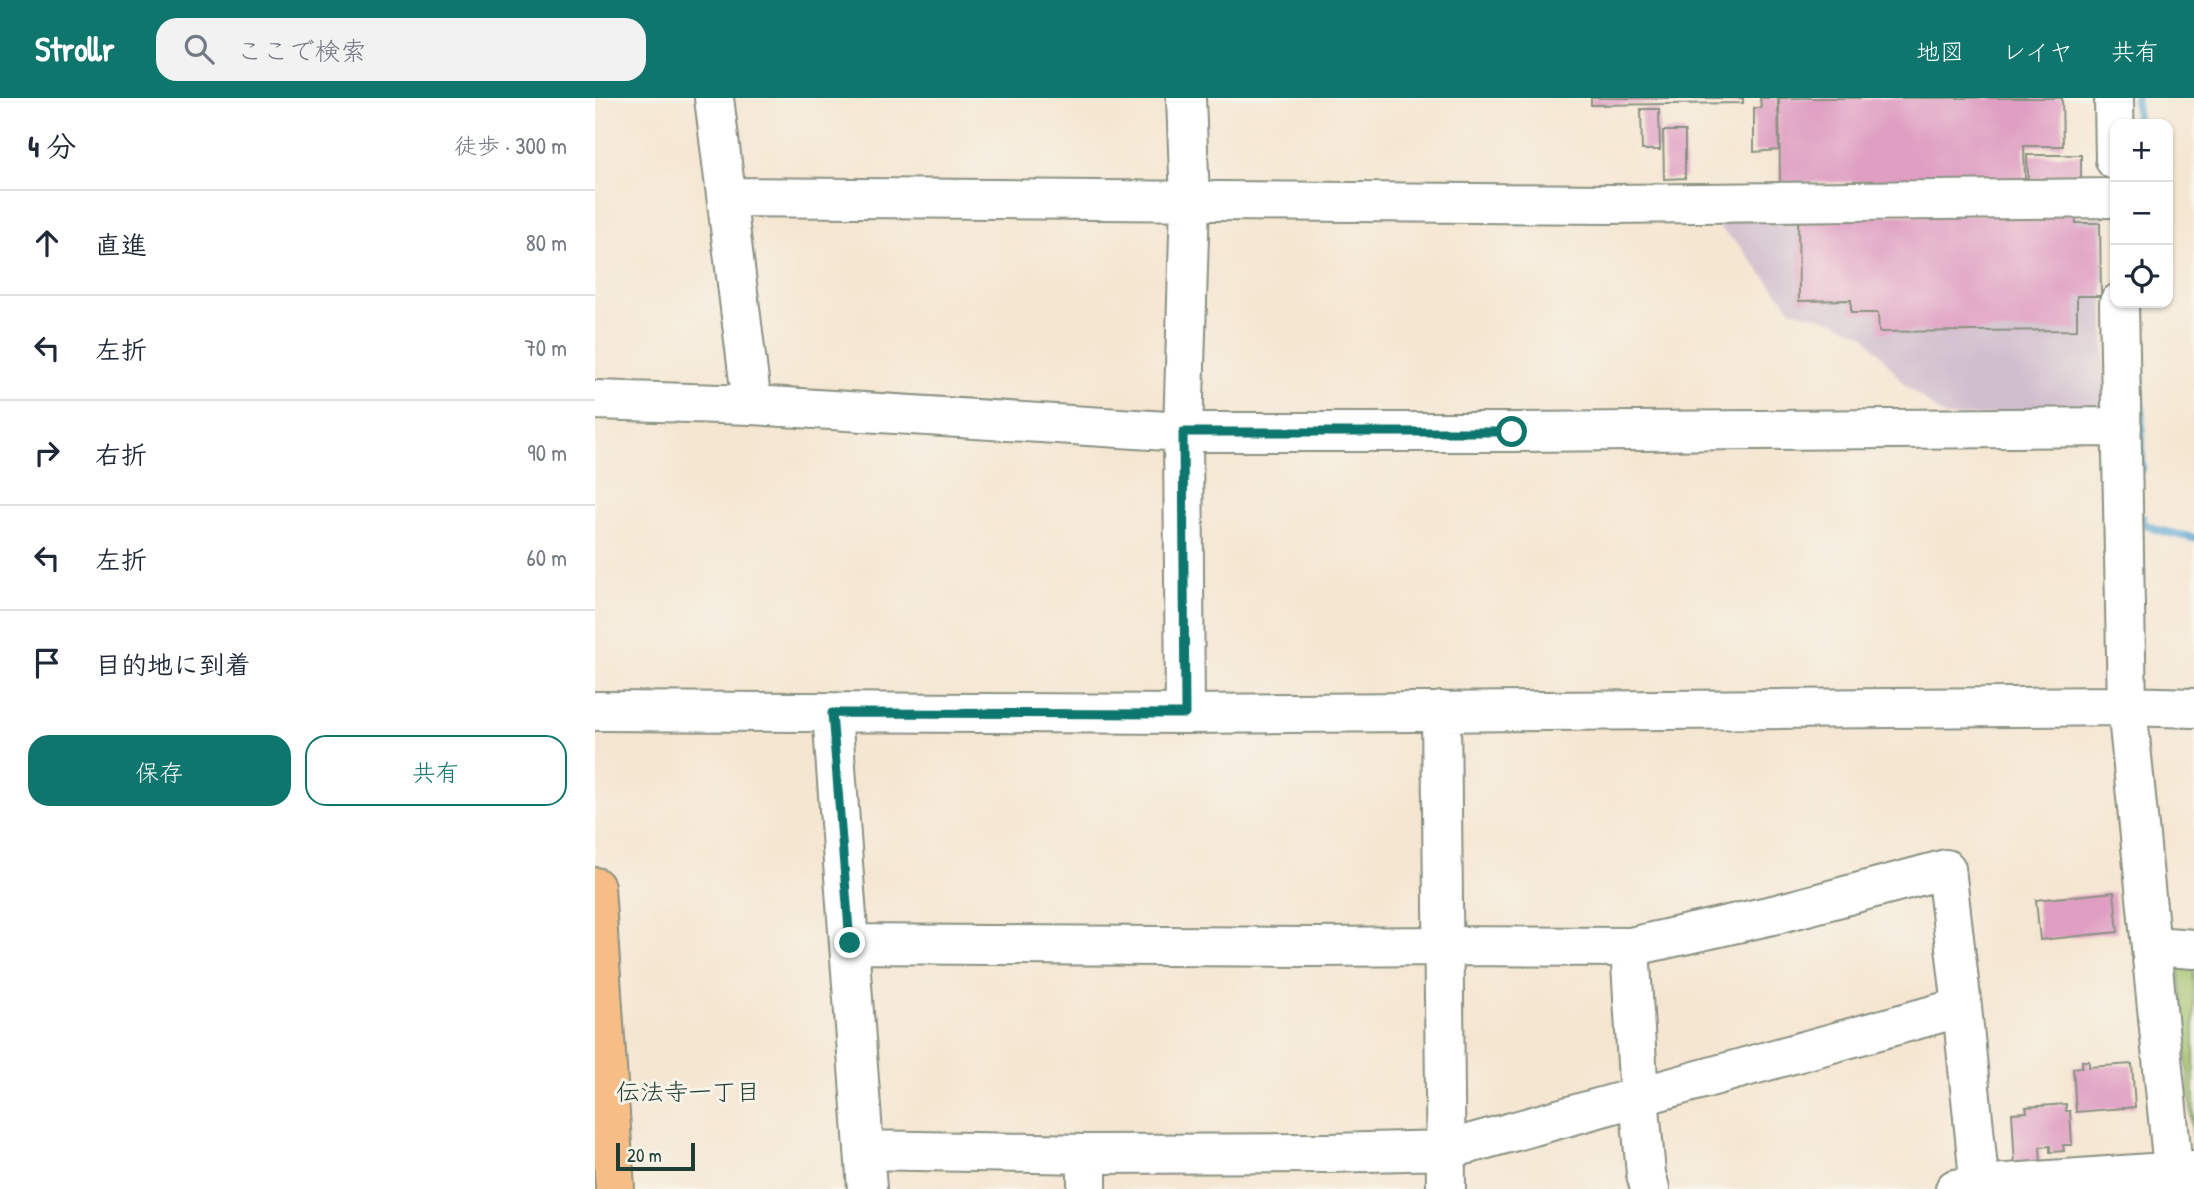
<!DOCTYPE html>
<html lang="ja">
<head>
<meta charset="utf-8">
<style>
  body { margin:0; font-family:"Patrick Hand","Klee One",sans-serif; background:#f2f2f3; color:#1f2937 }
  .controls { position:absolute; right:21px; top:21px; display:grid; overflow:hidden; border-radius:14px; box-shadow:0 2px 5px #0004 }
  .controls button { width:63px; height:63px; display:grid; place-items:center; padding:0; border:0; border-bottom:2px solid #e0e1e3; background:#fff; color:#1f2937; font:35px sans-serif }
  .scale { position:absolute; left:21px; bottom:18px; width:79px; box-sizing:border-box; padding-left:7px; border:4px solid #1f3d34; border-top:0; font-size:19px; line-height:24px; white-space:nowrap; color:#1f3d34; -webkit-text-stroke:5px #f7f3e8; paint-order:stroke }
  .stop { position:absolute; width:21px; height:21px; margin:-16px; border:5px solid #0f766e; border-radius:50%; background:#fff }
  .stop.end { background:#0f766e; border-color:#fff; box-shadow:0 2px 7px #0008 }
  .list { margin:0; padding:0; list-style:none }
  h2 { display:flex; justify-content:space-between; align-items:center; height:91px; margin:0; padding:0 28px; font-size:30px }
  h2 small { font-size:23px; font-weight:400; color:#747a83 }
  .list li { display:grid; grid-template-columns:46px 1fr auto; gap:21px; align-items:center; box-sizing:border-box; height:105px; padding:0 28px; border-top:2px solid #e0e1e3 }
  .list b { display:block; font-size:26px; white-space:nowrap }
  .list em { font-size:23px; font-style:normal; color:#747a83 }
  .actions { display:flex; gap:14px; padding:21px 28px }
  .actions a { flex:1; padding:16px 0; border:2px solid #0f766e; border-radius:21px; text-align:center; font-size:24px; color:#0f766e }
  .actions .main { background:#0f766e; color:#fff }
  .icon { flex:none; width:38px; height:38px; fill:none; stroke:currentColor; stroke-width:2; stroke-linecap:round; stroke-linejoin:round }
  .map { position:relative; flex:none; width:1599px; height:1091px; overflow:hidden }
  header { display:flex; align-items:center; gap:42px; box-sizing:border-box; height:98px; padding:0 35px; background:#0f766e; color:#fff }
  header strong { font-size:33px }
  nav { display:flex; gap:38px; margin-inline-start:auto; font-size:24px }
  .search { width:490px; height:63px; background:#f2f2f3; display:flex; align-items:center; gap:18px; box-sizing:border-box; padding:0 24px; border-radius:21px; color:#747a83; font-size:26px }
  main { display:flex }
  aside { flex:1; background:#fff }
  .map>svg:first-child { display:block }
</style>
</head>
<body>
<header>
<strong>Strollr</strong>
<div class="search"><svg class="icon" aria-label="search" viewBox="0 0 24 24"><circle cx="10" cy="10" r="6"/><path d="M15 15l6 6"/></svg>ここで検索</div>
<nav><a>地図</a><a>レイヤ</a><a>共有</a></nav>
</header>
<main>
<aside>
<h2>4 分<small>徒歩 · 300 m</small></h2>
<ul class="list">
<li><svg class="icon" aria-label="ahead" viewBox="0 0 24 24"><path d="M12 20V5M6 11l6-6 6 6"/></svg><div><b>直進</b></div><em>80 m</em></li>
<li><svg class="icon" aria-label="left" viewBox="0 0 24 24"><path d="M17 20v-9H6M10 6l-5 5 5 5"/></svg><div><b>左折</b></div><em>70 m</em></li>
<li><svg class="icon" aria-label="right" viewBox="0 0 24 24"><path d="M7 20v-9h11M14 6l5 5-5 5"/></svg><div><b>右折</b></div><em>90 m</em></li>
<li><svg class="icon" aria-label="left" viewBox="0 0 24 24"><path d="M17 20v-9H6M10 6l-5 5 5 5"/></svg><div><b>左折</b></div><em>60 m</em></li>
<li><svg class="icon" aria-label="arrive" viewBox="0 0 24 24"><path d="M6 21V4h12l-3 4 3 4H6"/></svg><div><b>目的地に到着</b></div></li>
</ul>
<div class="actions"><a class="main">保存</a><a>共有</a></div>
</aside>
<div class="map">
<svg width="1599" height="1091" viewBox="0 0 1599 1091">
  <rect width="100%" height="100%" fill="#f7f3e8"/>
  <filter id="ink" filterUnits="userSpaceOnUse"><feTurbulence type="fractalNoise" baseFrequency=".0143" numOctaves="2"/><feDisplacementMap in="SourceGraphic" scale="14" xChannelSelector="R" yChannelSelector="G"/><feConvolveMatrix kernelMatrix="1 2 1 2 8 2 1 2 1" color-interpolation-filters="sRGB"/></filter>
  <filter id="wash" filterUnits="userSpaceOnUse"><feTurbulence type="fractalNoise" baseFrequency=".00686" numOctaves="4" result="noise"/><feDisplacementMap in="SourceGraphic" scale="28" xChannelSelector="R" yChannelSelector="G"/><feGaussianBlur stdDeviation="1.57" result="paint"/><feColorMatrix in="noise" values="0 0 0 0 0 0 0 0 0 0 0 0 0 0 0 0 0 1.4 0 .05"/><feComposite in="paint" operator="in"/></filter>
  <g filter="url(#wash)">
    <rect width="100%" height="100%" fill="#f5e6d2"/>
    <path fill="#d0bdcd" d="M1111 118 1508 119 1510 311 1350 319 1310 286 1269 237 1237 222 1197 212 1144 147Z"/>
    <path fill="#a1c069" stroke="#607e4e" stroke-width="2" d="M1592 863 1599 864V1053L1584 871Z"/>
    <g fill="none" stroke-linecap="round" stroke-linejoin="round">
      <path stroke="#56a5d0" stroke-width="8" d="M1541 0 1542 26
        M1545 205 1547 371
        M1548 420V425L1562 432 1599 440"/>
    </g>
    <g id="blocks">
      <path fill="#df9ec2" d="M996 0H1148V5L996 7Z
        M1165 0H1183L1184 52 1159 54V10H1166Z
        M1184 0H1467L1468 48H1429L1430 82 1185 85Z
        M1046 11H1064L1065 52H1047Z
        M1068 33H1090V80L1069 81Z
        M1432 57H1486V81H1433Z
        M1480 115 1481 125H1505L1506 198H1482V232L1284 234 1283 215H1256V202L1204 203 1203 118Z
        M1519 794 1523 834 1445 842 1441 802Z
        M1487 963H1494V969L1537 966 1540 1009 1481 1014 1478 970 1487 969Z
        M1471 1006V1013H1475L1477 1047H1468L1469 1053 1455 1054V1048L1445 1049 1446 1065 1420 1067 1417 1015 1432 1014 1431 1009Z"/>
    </g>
  </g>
  <g filter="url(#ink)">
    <use href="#blocks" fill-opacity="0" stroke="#8a9283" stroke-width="2"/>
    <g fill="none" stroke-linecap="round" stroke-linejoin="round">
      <g stroke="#8a9283" stroke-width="42">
        <path id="minor" d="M119 0 157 307
          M1519 0 1520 62
          M133 99 1016 106 1520 100
          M1524 205 1532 608 1580 1091
          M0 302 157 307 588 334H917L1527 329
          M0 613 590 616 1532 608 1599 610
          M846 613 851 1091
          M237 615 272 1091
          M590 616 588 334 595 103 591 0
          M255 846 717 849 849 848 1035 849 1182 816 1351 771 1367 909
          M1557 848 1599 851
          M1035 849 1044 999 1051 1076 1055 1091
          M269 1052 492 1056 733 1055 852 1052 1367 909 1385 1091
          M492 1091V1056
          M1360 1091 1384 1087 1599 1072"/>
      </g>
      <g stroke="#8a9283" stroke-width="42">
        <path id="major" d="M0 789 20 1091"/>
      </g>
      <use href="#minor" stroke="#fff" stroke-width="38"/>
      <use href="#major" stroke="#f6be86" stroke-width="38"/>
    </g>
  </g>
  <g fill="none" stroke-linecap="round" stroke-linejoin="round" filter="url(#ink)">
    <path stroke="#0f766e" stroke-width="9" d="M255 845 237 615 590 616 588 334H917"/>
  </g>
  <g text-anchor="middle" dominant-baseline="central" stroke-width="6" stroke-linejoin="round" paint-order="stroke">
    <g font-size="24" fill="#1f3d34" stroke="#f7f3e8">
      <text x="93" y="993">伝法寺一丁目</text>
    </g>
  </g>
</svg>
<div class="controls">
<button>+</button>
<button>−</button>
<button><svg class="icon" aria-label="locate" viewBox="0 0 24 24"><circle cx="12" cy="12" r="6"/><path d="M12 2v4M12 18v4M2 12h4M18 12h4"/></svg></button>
</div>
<div class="scale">20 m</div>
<div class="stop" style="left:917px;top:334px"></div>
<div class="stop end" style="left:255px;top:845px"></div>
</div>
</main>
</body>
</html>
